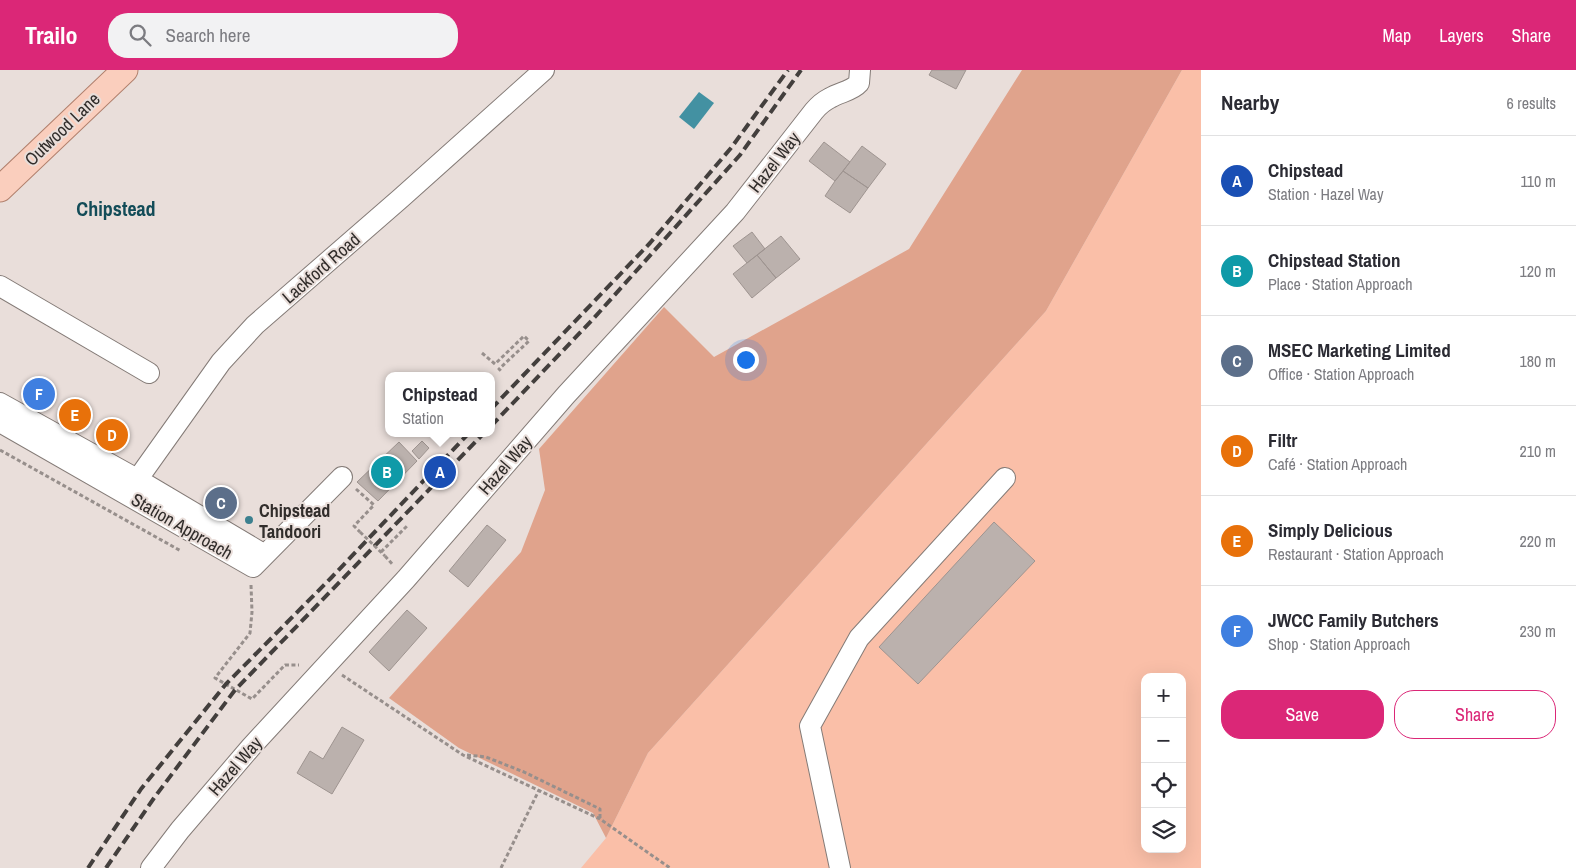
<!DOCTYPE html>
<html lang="en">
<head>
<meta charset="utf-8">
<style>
  body { margin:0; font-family:"Archivo Narrow",sans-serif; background:#f2f2f3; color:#2b2b33 }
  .controls { position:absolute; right:15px; bottom:15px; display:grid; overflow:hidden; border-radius:10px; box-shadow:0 5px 20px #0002 }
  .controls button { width:45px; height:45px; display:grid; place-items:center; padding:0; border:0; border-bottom:1px solid #e1e1e2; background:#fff; color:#2b2b33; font:25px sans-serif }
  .you { position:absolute; left:745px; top:289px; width:18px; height:18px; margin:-12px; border:4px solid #fff; border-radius:50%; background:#1a73e8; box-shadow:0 0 0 8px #1a73e833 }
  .badge { display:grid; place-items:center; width:32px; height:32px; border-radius:50%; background:#db2777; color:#fff; font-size:16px; font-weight:700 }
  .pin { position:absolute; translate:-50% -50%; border:2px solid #fff; box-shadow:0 1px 5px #0006 }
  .popup { position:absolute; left:385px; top:302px; width:110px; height:65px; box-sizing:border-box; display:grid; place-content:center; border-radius:10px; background:#fff; filter:drop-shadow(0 1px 4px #0005); font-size:16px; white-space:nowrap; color:#7c7c81 }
  .popup b { font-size:19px; color:#2b2b33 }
  .popup::after { content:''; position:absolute; left:50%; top:100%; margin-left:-10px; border:10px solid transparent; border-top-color:#fff }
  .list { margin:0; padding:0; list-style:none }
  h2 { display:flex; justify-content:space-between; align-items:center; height:65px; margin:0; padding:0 20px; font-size:21px }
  h2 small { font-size:16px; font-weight:400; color:#7c7c81 }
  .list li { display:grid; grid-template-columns:32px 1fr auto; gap:15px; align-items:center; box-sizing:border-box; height:90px; padding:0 20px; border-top:1px solid #e1e1e2 }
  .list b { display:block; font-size:19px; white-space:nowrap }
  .list p { margin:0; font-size:16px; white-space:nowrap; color:#7c7c81 }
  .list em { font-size:16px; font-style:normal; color:#7c7c81 }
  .actions { display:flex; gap:10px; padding:15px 20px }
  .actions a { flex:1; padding:11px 0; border:1px solid #db2777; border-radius:20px; text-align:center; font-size:18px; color:#db2777 }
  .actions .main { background:#db2777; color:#fff }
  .icon { flex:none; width:28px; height:28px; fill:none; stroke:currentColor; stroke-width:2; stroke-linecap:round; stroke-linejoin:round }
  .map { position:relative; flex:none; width:1201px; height:798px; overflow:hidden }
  header { display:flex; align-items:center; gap:30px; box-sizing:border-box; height:70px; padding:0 25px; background:#db2777; color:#fff }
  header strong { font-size:24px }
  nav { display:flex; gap:28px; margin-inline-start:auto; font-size:18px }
  .search { width:350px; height:45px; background:#f2f2f3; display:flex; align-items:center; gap:12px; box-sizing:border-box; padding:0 18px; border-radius:20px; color:#7c7c81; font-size:19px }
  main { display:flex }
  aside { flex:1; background:#fff }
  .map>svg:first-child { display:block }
</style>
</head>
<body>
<header>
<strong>Trailo</strong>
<div class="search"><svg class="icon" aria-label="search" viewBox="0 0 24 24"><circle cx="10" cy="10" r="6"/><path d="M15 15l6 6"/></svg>Search here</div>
<nav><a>Map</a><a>Layers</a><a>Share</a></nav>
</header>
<main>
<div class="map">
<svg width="1201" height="798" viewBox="0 0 1201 798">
  <rect width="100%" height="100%" fill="#e9deda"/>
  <path fill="#fabfa8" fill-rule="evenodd" d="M1182 0H1201V798H581L606 768 648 683 1046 241ZM1145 607H1182V779H1145Z"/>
  <path fill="#e0a38c" d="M1022 0H1182L1046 241 648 683 606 768 593 743 459 678 389 628 521 482 545 420 539 379 664 237 714 287 909 179Z"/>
  <path fill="#4391a2" d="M699 22 714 33 694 59 679 47Z"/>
  <path fill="#bbb1ad" stroke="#9e9490" d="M932 0H966L956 19 929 5Z
    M824 72 850 92 835 111 809 91Z
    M862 76 886 94 868 118 843 101Z
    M843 101 868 118 850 143 825 126 835 111Z
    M752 162 765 179 747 193 733 176Z
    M781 166 800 189 776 208 757 185Z
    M757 185 776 208 752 228 733 204Z
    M422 371 429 378 419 389 412 381Z
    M399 372 417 391 378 431 357 412Z
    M994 452 1035 491 918 614 879 577Z
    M487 455 506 470 468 517 449 501Z
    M407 540 427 558 389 601 369 582Z
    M342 657 364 670 332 724 297 703 310 681 323 689Z"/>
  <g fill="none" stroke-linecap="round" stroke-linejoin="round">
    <g stroke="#847b77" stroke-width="22">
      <path id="minor" d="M0 216 149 303
        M0 333 137 409 265 485
        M0 352 253 497 342 407
        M127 424 221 292 255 255 401 128 544 0
        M151 798 180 760 251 677 406 509 566 325 735 142 814 41C819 35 824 31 830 28 840 22 852 21 859 13L860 0
        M840 798 810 656 859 568 1005 408"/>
    </g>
    <g stroke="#b1806d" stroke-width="27">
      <path id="major" d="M0 119 125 0"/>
    </g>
    <path stroke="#978f8c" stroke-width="3" stroke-dasharray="4 2.5" stroke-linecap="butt" d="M482 283 495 294 524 266 529 271 499 299 502 302
      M0 380 181 481
      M356 419 374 435 354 456 360 462
      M381 482 408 455
      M385 486 393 495
      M251 515 252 542 250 563 215 608 252 629 285 595H299
      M342 605 463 685 600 749 670 798
      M467 685 486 687 524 702 600 739V748
      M501 798 539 720"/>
    <use href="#minor" stroke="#fff" stroke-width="20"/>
    <use href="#major" stroke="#facebd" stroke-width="25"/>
    <path stroke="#433f3d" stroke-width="4" stroke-dasharray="10 5" stroke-linecap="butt" d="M491 339 650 173 731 78 788 0
      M491 356 594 248 740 85 801 0
      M88 798 141 719 226 614 331 508 469 363
      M106 798 154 728 235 620 484 363"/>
    <path stroke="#978f8c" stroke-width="3" stroke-dasharray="4 2.5" stroke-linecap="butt" d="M360 462 385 486"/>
  </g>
  <circle fill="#3c808f" stroke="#e9deda" stroke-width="2" cx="249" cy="450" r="5"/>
  <g text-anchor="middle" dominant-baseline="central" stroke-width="4" stroke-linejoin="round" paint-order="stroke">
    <g font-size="18" fill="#312d2b" stroke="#e9deda">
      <text transform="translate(62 59) rotate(-44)">Outwood Lane</text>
      <text transform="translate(774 92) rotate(-52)">Hazel Way</text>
      <text transform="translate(321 198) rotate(-41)">Lackford Road</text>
      <text transform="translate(505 395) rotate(-49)">Hazel Way</text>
      <text transform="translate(182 456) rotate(30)">Station Approach</text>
      <text transform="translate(235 696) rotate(-49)">Hazel Way</text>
    </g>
    <g font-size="18" font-weight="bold" fill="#312d2b" stroke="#e9deda" text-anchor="start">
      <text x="259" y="440">Chipstead<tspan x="259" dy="21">Tandoori</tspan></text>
    </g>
    <g font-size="20" font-weight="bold" fill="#134c58" stroke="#e9deda">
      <text x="116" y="138">Chipstead</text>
    </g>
  </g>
</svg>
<div class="controls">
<button>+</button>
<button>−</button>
<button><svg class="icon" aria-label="locate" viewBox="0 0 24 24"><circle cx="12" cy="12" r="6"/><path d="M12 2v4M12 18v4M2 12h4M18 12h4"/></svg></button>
<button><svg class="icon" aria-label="layers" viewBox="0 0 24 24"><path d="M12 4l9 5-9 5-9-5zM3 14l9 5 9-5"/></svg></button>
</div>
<div class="you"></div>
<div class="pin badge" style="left:440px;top:402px;background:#1a4fb4">A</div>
<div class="popup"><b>Chipstead</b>Station</div>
<div class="pin badge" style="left:387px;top:402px;background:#0f9aa8">B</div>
<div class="pin badge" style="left:221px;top:433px;background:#5c6f8a">C</div>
<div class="pin badge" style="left:112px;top:365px;background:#e8710a">D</div>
<div class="pin badge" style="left:75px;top:345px;background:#e8710a">E</div>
<div class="pin badge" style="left:39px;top:324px;background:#3f7fe0">F</div>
</div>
<aside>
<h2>Nearby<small>6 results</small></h2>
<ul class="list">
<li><span class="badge" style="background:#1a4fb4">A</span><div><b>Chipstead</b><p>Station · Hazel Way</p></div><em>110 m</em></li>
<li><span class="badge" style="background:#0f9aa8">B</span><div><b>Chipstead Station</b><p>Place · Station Approach</p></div><em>120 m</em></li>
<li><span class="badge" style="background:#5c6f8a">C</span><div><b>MSEC Marketing Limited</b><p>Office · Station Approach</p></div><em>180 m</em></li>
<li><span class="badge" style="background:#e8710a">D</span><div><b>Filtr</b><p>Café · Station Approach</p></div><em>210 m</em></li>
<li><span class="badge" style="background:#e8710a">E</span><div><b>Simply Delicious</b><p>Restaurant · Station Approach</p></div><em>220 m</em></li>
<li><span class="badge" style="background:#3f7fe0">F</span><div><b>JWCC Family Butchers</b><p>Shop · Station Approach</p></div><em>230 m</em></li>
</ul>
<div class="actions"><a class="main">Save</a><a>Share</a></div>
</aside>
</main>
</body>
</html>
